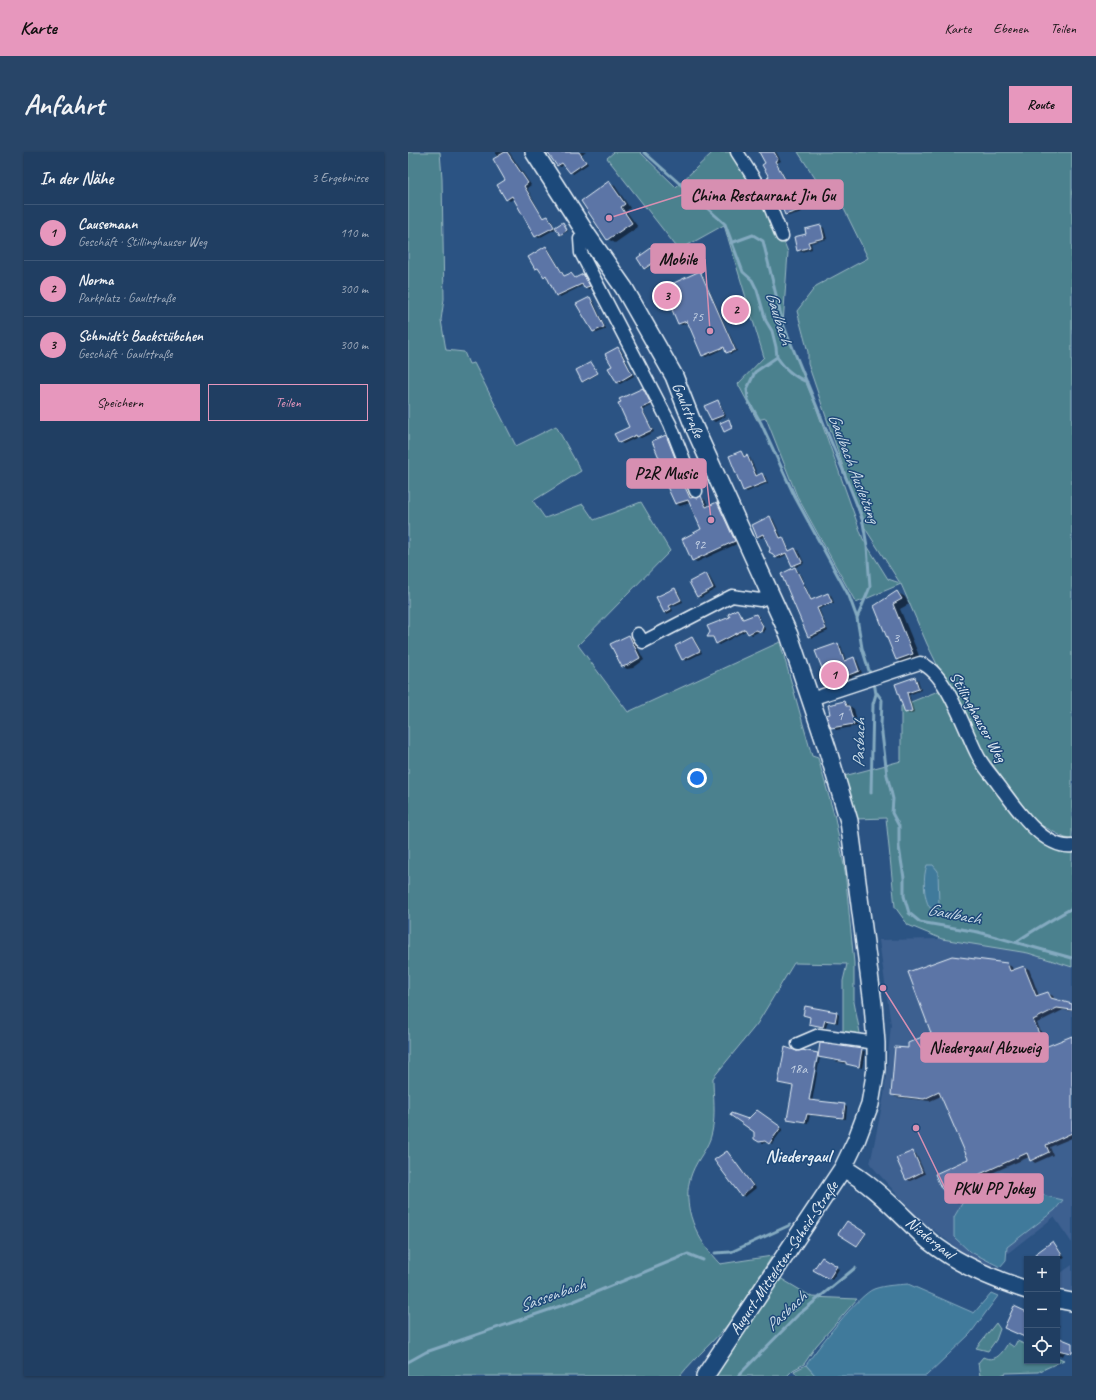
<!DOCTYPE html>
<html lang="de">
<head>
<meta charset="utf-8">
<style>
  body { margin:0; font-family:Caveat,sans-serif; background:#284568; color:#f1f3f6 }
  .controls { position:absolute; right:12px; bottom:12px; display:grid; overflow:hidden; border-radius:0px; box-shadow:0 1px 3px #0004 }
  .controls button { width:36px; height:36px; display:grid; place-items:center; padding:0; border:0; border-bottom:1px solid #3d5777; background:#203e62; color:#f1f3f6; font:20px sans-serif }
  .you { position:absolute; left:289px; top:626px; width:14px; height:14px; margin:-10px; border:3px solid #fff; border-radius:50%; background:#1a73e8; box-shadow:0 0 0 6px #1a73e833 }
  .badge { display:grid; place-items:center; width:26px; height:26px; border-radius:50%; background:#e797bd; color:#111; font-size:13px; font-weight:700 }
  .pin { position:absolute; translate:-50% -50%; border:2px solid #fff; box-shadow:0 1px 4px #0006 }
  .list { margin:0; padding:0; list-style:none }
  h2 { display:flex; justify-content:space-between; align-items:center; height:52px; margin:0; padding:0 16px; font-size:17px }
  h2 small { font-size:13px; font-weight:400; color:#a2aebe }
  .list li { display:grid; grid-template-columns:26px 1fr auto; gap:12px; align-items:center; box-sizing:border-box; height:56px; padding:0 16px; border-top:1px solid #3d5777 }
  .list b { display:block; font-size:15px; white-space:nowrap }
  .list p { margin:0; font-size:13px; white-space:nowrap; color:#a2aebe }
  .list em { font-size:13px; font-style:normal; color:#a2aebe }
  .actions { display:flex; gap:8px; padding:12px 16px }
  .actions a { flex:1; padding:9px 0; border:1px solid #e797bd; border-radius:0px; text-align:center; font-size:14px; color:#e797bd }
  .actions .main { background:#e797bd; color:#111 }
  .icon { flex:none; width:22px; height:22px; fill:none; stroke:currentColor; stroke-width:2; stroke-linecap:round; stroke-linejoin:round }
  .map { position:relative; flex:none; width:664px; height:1224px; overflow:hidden; border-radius:0px }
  header { display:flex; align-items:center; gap:24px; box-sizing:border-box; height:56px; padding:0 20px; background:#e797bd; color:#111 }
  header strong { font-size:19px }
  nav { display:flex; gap:22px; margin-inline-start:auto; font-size:14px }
  .intro { display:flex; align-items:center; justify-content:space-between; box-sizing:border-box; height:96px; padding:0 24px }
  h1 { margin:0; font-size:28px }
  .button { padding:10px 18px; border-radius:0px; background:#e797bd; color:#111; font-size:14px; font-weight:700 }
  main { display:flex; gap:24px; padding:0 24px }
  aside { flex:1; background:#203e62; border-radius:0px; box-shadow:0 1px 3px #0004 }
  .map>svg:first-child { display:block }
</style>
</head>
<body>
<header>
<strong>Karte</strong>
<nav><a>Karte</a><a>Ebenen</a><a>Teilen</a></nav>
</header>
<div class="intro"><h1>Anfahrt</h1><a class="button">Route</a></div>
<main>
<aside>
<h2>In der Nähe<small>3 Ergebnisse</small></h2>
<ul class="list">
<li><span class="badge">1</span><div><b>Causemann</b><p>Geschäft · Stillinghauser Weg</p></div><em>110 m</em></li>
<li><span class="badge">2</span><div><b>Norma</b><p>Parkplatz · Gaulstraße</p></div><em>300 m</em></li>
<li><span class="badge">3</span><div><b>Schmidt's Backstübchen</b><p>Geschäft · Gaulstraße</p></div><em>300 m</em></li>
</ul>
<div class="actions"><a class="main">Speichern</a><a>Teilen</a></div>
</aside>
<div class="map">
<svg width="664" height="1224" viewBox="0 0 664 1224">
  <rect width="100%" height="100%" fill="#2b5383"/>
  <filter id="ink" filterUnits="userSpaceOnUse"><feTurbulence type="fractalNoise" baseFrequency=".025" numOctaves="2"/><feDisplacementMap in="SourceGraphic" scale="8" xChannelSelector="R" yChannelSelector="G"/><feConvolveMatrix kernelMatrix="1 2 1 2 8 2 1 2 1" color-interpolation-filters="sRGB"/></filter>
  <g filter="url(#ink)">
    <path fill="#3d6090" d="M534 787 620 801 664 815V1091L646 1065 582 1115 554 1100 509 1065 462 1012 476 944 483 873 471 788Z
      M664 1113V1140L649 1137V1124Z"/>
    <path fill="#4b818e" stroke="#9ab9c3" d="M0 0H32L34 26 36 147 33 168 38 198 56 200 61 212 66 211 108 294 148 274 173 319 125 349 137 366 175 352 186 368 233 350 262 399 170 493 220 560 372 490 404 604 410 606 427 666 437 719 446 811V850L453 886 435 882V829L439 812 386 811 349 872 305 926C305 944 308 963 304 980 301 996 289 1007 284 1021 271 1053 290 1090 312 1112L364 1104C351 1125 338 1147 324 1167 308 1188 288 1204 272 1224H0Z
      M206 0H232L268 35 305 0H329L359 47 380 100 375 172 408 255 455 387 480 427 492 431 455 373 400 212V200L389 159 408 134 460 106 436 57 416 40 390 0H664V687L657 686 629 671 652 688 664 689V815L620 801 534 787 500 773 487 755 478 666 448 667 436 624 493 609V554L535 537 577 614 622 663 565 586 519 492 493 432 448 451 389 344 358 266 349 268 330 232 356 205 316 73 271 98 199 6Z
      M372 1126 404 1145 449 1147 408 1194 396 1212 385 1218 379 1224H306Z
      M588 1171 592 1177 588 1188 580 1199 568 1196Z
      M609 1189 619 1193V1209H649V1205L656 1208 630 1220 598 1221 592 1224H572L570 1211 575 1205C588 1211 594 1201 600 1191L606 1195Z
      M398 1213 408 1224H390L386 1219Z"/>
    <path fill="#417a9b" stroke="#84aac0" d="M519 713H525L530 719 531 754 529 757 522 756C515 746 515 724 519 713Z
      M592 1021 603 1022 638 1044 655 1048 647 1058 599 1095 598 1108 592 1115 561 1099 546 1085V1065L559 1043 571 1030Z
      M500 1132 566 1161 583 1141 590 1144 562 1182 518 1224H408L398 1213C408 1198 451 1142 466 1137 477 1133 489 1133 500 1132Z"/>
    <path fill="#0007" d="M87 0H101L123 33 119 36 136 67 140 65 143 67 147 76 156 72 160 79 153 83 149 76 131 86 128 84 106 46 102 49 99 47V28Z
      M141 0H178L174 3 180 12 165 22 157 12 153 15 150 14Z
      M352 0H368L373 9 369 11 380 31 368 37 365 35 356 13 358 12Z
      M201 31 207 34 222 56 218 59 230 75 207 91 200 87Z
      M384 44 387 46 394 60 380 64 377 63Z
      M413 74 416 76 419 87 403 91 404 97 393 100 390 98 399 83Z
      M138 95 141 97 157 125 163 122 168 127 175 123 184 135 180 137 176 133 152 145 149 144 140 125 136 124 132 117 127 116Z
      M246 95 255 106 238 117 230 106Z
      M292 121 294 122 329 199 322 202 317 196 298 205 295 204 280 170 274 173 271 172 257 139Z
      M182 147 185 148 198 177 189 181 186 180Z
      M210 196 213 198 226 224 212 232 209 230 206 215Z
      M183 211 190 222 176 230 175 229Z
      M235 237 238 239 245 253 235 258 246 280 233 286 230 285 215 292 212 290 222 276Z
      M309 249 312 251 318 264 307 270 304 268 298 254Z
      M258 284 262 286 277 323 275 324 285 347 293 345 297 348 301 355 309 351 314 354 331 391 289 410 285 408 294 377 282 351 272 354 267 351 251 315 256 313Z
      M333 300 338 305 342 306 350 324 354 322 357 324 360 331 339 340 336 338Z
      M362 365 365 367 374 386 377 388 382 399 387 397 390 398 396 411 388 415 385 413 380 402 370 407 368 405 357 384 353 386 350 384Z
      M387 416 390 418 404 448 420 442 423 443 426 451 411 457 420 479 404 486 401 484Z
      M298 422 301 424 308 437 292 446 290 444Z
      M267 437 270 439 275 450 263 455 265 459 259 462 256 460Z
      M489 440 497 445 501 452 492 457 512 506 497 512 489 508 467 455Z
      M329 458 336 467 348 463 351 464 357 477 356 481 352 479 344 483 339 478 311 493 306 486 300 485 324 466Z
      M221 484 225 487 236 508 225 516 219 517 214 514Z
      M284 486 287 488 294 501 278 509 275 507Z
      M430 492 433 494 438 509 446 507 449 508 454 521 424 532 421 530Z
      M507 526 510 528 513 538 501 543 506 560 501 562 498 560 488 533Z
      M436 550 446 557 450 574 428 578 424 575V563Z
      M599 812 604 815 605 819 616 815 621 817 631 844 640 841 645 844 647 848 664 853V859L655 858 629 871 640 895 664 885V986L642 995 645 1003 627 1011 623 1008 621 1005 577 1024 557 1042 550 1051 534 1035 562 1008 533 944 522 949 488 945 484 943 501 897 524 881Z
      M428 861 431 863 430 871 420 869 418 876 402 872 403 865 396 863Z
      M413 892 457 899 454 916 412 905 404 950 436 953 439 955 438 967 402 963 400 971 383 968 380 967 386 935 371 931 378 896 399 953H401Z
      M352 961 375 977 364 992 361 990 355 991 347 986V979L340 968Z
      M319 1000 348 1036 337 1045 334 1043Z
      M505 1000 508 1002 517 1022 502 1029 499 1027Z
      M439 1070 458 1082 450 1094 432 1082Z
      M645 1090 657 1105 649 1110V1107H632Z
      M414 1106 431 1117 424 1128 407 1117Z
      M649 1172 652 1174 649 1179Z
      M649 1186 664 1192V1202L657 1200 655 1204 649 1202Z"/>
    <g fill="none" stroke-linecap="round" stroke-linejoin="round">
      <path stroke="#84aac0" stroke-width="3" d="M236 0 317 72 335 120 344 128 349 138 358 169 364 179 368 195 369 205 347 220 339 237 340 248 353 271 387 345 441 444 449 466
        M323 91 345 83 355 89 375 172 454 365 459 394 462 435 449 466 454 496 463 525
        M369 205C377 217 385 224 399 230
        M466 530 468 542 469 541 474 548 473 573 479 623 485 647 484 661 491 674V695L496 726V744L501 761 512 770 570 780 664 806
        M463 641 465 552 468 542
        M608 790C627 777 645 767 664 756
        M307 1101 323 1100 382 1073
        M0 1210 18 1200 164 1150 280 1102 295 1108
        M330 1224 390 1163 447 1116"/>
    </g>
    <path fill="#5c75a6" stroke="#e8f1f8" d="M97 0H99L120 31 116 34 135 66 140 64 146 75 127 85 104 44 98 48 89 33 97 28 85 7Z
      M139 0H171L178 10 162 21 154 11 149 14Z
      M351 0H366L370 7 367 9 378 29 365 36 359 26 361 25 354 13 357 11Z
      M201 29 217 52 213 55 224 71 199 88 173 49Z
      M384 43 392 58 377 63 371 48Z
      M155 70 159 78 152 83 147 75Z
      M413 73 416 86 400 90 402 95 389 99 386 85 398 82 397 77Z
      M138 94 156 124 163 121 167 126 175 122 182 134 176 136 174 132 148 144 138 123 136 125 130 116 127 117 120 105Z
      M246 94 254 105 236 117 229 106Z
      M292 119 327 198 318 201 316 195 294 204 279 169 270 172 256 139 257 135Z
      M182 145 196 175 185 180 168 152Z
      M210 195 224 222 209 231 200 216 204 214 197 202Z
      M183 210 190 221 174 230 168 218Z
      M235 236 243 252 233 256 244 278 229 285 228 283 211 291 206 282 221 275 210 251 213 250 211 247Z
      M310 248 316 263 303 268 296 254Z
      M321 267 324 276 316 280 312 271Z
      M258 283 273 321 271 322 282 346 293 344 298 355 309 350 327 389 284 409 274 387 293 377 280 348 267 352 250 315 254 313 244 289Z
      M333 299 336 305 339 303 348 324 354 321 358 330 335 339 321 304Z
      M362 364 372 386 375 385 381 399 387 396 394 410 384 414 378 401 367 406 365 402 361 400 362 397 355 382 349 385 344 373Z
      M387 415 403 448 420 441 424 450 409 456 418 477 400 485 373 422Z
      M298 421 305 436 289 445 281 430Z
      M267 436 273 448 261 454 263 457 256 461 248 445Z
      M489 439 494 447 485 452 505 502 488 508 466 454Z
      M329 457 335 467 348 462 355 474 353 480 348 478 340 482 337 477 308 492 305 485H299L302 480 299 474 322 465 320 462Z
      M221 483 232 506 220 513 214 515 202 492Z
      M284 485 292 499 274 508 267 494Z
      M430 491 436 509 446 505 451 519 420 531 407 499Z
      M507 525 511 537 499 541 504 559 497 561 487 532Z
      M436 549 438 554H441L446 572 423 576 418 563 422 562 420 553Z
      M544 804 599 811 602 819 616 814 628 844 640 840 643 846 664 852V858L649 856 625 868 637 895 664 884V981L638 993 641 1000 622 1009 619 1001 572 1022 552 1039 545 1049 533 1036 527 1022 560 1007 531 940 516 947 483 943 487 895 500 896V891L523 881 500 820Z
      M397 854 429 860 427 870 417 868 415 875 401 872 402 865 395 863Z
      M412 891 454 897 451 915 438 912V910L410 905Z
      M377 895 389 899 394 898 410 901 401 948 437 952 435 966 399 962 397 970 379 967 385 934 370 931Z
      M349 958 373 975 361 992 357 989 351 990 346 987V980L322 963 323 961 340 967Z
      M319 999 345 1034 333 1044 306 1008Z
      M505 999 514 1020 498 1028 488 1006Z
      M439 1069 458 1081 449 1094 430 1082Z
      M645 1089 654 1103 649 1107H630L627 1102Z
      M414 1105 429 1114 421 1127 405 1118Z
      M606 1154 619 1160V1186L596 1176Z
      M649 1185 664 1191V1201L649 1198Z"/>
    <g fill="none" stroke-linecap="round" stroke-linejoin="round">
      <g stroke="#e8f1f8" stroke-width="15">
        <path id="street" d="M329 0 359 47 374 84
          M179 83 172 87 173 101 262 272 288 339
          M230 482 235 490 324 444 352 448 364 443
          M403 547 512 511C538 519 557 579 569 602 574 613 583 622 590 632 606 653 634 697 664 694
          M390 892 411 883 468 891"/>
      </g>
      <g stroke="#e8f1f8" stroke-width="20">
        <path id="secondary" d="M126 0 179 83 216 136 266 224 286 275 381 483 419 596 441 669 465 852 468 891V917L462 952 448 989 435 1016 297 1224
          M435 1016C468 1034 493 1064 521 1089 549 1112 585 1127 619 1138
          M649 1147 664 1150"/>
      </g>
      <use href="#street" stroke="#1f4a7a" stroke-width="12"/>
      <use href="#secondary" stroke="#1f4a7a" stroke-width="17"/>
    </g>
  </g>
  <g text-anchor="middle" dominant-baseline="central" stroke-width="3" stroke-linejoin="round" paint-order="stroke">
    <g font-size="14" fill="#c5d2e4">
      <text x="289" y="164">75</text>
      <text x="291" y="392">92</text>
      <text x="488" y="485">3</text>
      <text x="432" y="563">1</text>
      <text x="390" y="916">18a</text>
    </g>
    <g font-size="16" fill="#e8f1f8" stroke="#1f4a7a">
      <text transform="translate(280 258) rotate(67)">Gaulstraße</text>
      <text transform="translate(570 565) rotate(61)">Stillinghauser Weg</text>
      <text transform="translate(522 1086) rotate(39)">Niedergaul</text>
      <text transform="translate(376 1106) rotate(-56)">August-Mittelsten-Scheid-Straße</text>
    </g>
    <g font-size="17" font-style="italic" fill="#cfdfea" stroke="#1f4a7a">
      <text transform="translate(371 166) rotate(73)">Gaulbach</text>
      <text transform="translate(446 316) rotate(69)">Gaulbach Ausleitung</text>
      <text transform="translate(451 591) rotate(-88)">Pasbach</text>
      <text transform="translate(546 762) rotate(11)">Gaulbach</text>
      <text transform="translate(144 1143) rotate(-20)">Sassenbach</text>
      <text transform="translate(378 1159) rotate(-43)">Pasbach</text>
    </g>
    <g font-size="18" font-weight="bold" fill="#e8f1f8" stroke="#1f4a7a">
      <text x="390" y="1004">Niedergaul</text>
    </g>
  </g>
  <path fill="none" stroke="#d78fb1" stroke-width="1.5" d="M201 66L274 43M302 179L297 107M303 368L298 321M475 836L513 896M508 976L537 1036"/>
  <g fill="#d78fb1" stroke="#1f4a7a" stroke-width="1.5">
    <circle cx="201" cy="66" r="4"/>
    <circle cx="302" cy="179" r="4"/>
    <circle cx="303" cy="368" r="4"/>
    <circle cx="475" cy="836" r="4"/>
    <circle cx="508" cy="976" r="4"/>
  </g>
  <g fill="#d78fb1" stroke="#d78fb1" stroke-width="1.5">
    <rect x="274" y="28" width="161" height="29" rx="4"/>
    <rect x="243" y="92" width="54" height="29" rx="4"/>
    <rect x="219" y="307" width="79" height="29" rx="4"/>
    <rect x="513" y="881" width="127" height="29" rx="4"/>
    <rect x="537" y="1022" width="98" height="29" rx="4"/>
  </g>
  <g font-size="17" text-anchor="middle" font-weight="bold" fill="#111">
    <text x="355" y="49">China Restaurant Jin Gu</text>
    <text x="270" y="113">Mobile</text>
    <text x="258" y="327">P2R Music</text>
    <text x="577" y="901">Niedergaul Abzweig</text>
    <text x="586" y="1042">PKW PP Jokey</text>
  </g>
</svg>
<div class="controls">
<button>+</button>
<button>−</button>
<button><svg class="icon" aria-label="locate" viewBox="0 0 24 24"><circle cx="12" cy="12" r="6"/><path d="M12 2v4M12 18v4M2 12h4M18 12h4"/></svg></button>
</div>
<div class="you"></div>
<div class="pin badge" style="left:426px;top:523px">1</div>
<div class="pin badge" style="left:328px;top:158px">2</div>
<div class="pin badge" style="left:259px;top:144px">3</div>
</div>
</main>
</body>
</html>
